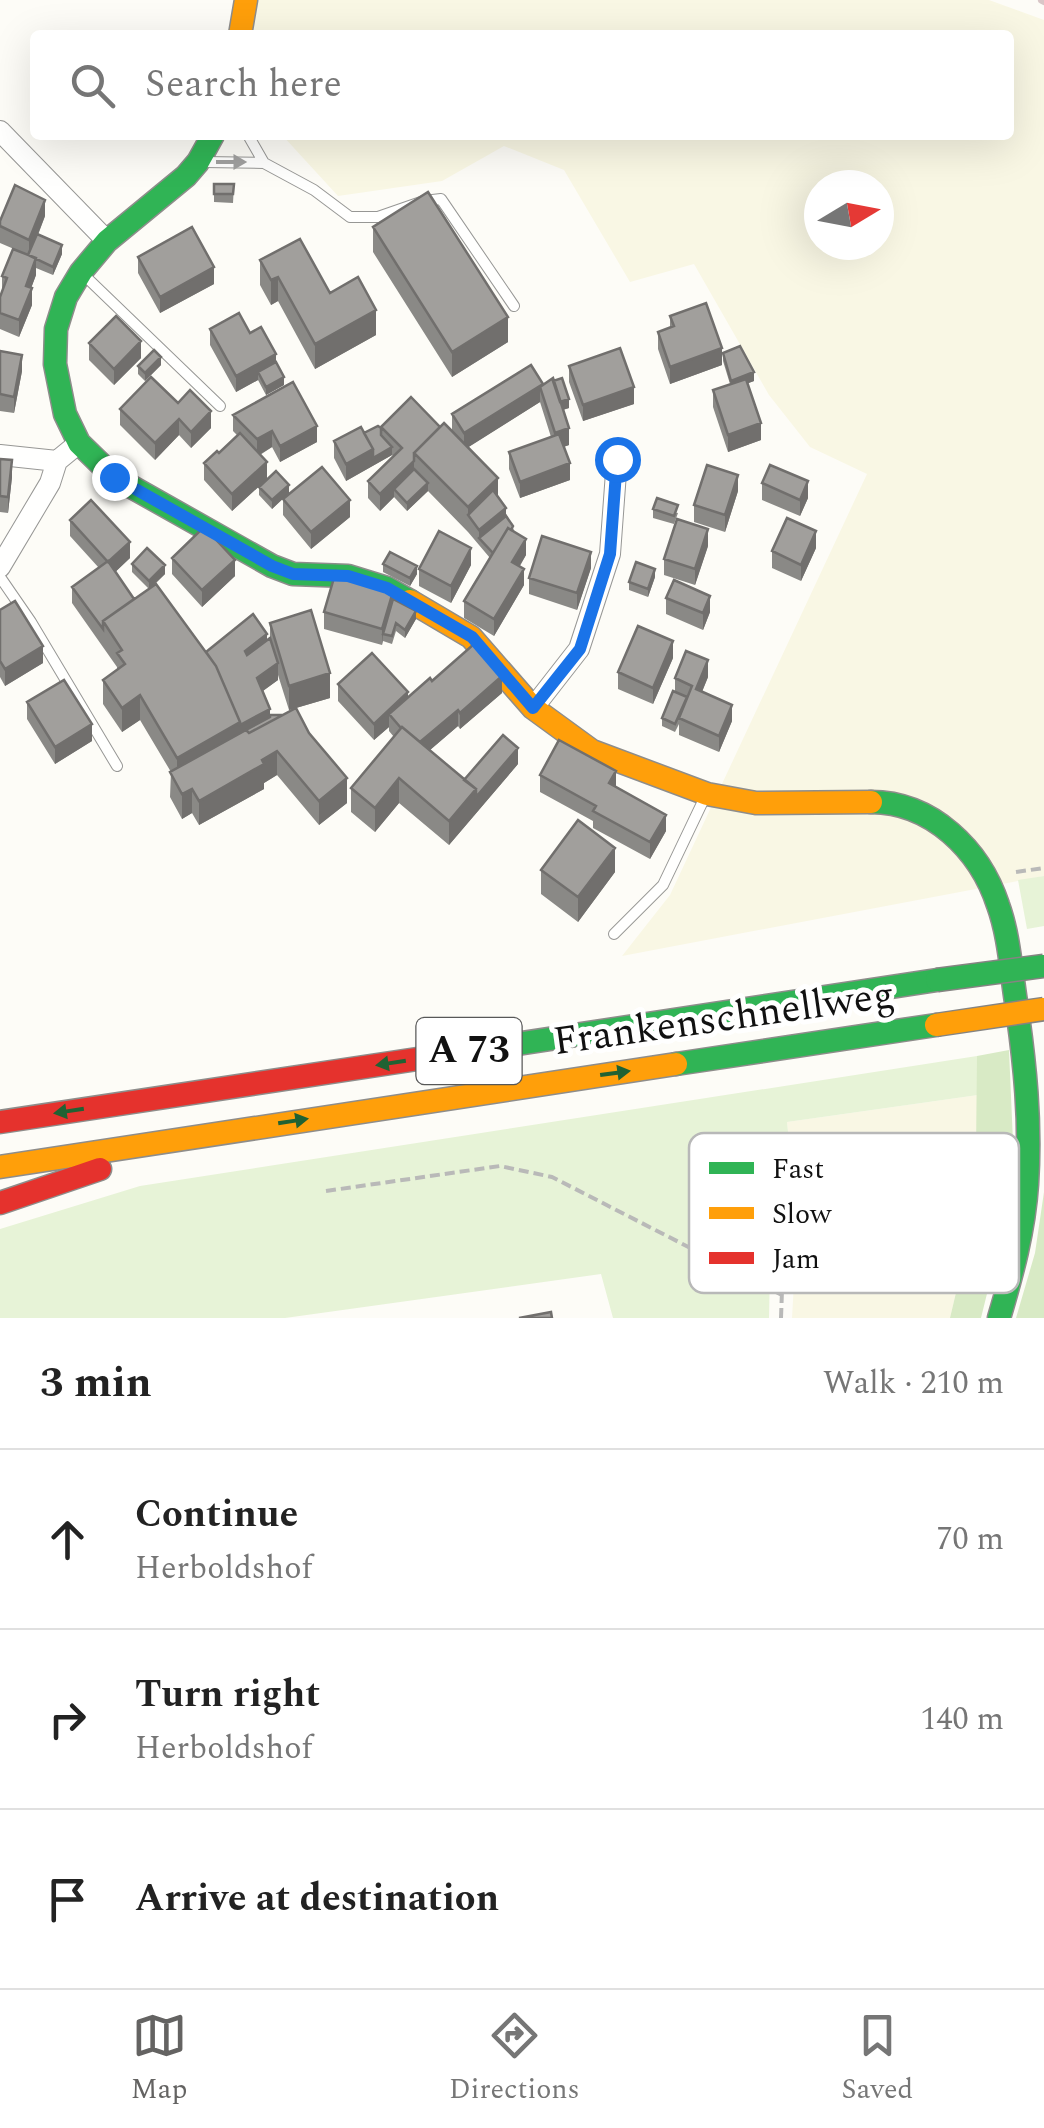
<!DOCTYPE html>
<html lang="en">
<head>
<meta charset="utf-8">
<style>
  body { margin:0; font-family:Spectral,serif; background:#f6f6f6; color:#222 }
  .compass { position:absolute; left:804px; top:170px; width:90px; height:90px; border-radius:50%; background:#fff; box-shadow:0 10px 40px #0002; rotate:80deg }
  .stop { position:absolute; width:30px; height:30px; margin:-22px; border:8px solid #1a73e8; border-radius:50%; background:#fff }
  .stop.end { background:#1a73e8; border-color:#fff; box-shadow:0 2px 10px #0008 }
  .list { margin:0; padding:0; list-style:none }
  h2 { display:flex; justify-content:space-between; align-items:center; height:130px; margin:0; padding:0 40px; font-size:42px }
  h2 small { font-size:32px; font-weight:400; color:#767676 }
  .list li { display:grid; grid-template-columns:65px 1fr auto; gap:30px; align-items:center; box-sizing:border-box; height:180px; padding:0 40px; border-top:2px solid #e0e0e0 }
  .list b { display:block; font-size:38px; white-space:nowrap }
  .list p { margin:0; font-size:32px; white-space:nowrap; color:#767676 }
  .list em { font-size:32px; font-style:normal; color:#767676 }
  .icon { flex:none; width:55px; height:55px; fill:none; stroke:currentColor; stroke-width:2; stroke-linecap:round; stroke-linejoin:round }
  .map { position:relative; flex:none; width:1044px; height:1318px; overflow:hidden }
  .search { position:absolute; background:#fff; box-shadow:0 10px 40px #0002; left:30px; right:30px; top:30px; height:110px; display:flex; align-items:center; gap:25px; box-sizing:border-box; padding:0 35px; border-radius:10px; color:#767676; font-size:38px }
  .sheet { height:670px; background:#fff }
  nav { display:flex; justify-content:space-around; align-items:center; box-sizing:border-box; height:140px; border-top:2px solid #e0e0e0; background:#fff; font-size:28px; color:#767676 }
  nav a { display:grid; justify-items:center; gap:5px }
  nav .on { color:#646362 }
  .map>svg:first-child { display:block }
</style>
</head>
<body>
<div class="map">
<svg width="1044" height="1318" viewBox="0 0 1044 1318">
  <rect width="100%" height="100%" fill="#fdfcf7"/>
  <path fill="#f9f7e4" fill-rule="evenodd" d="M257 0H989L1044 20V876L622 956 670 895 867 474 810 447 769 395 694 264 630 282 564 170 504 146 442 181 338 196 282 135H1009V35H252ZM819 185H879V245H819Z
    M978 1095 976 1150 967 1246 950 1318H792L794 1283 792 1169 787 1122Z"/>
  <path fill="#e7f3d7" d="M1044 876V926L1027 929 1018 880Z
    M977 1056 978 1095 787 1122 792 1169 772 1172 769 1318H613L601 1274 285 1318H0V1229L140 1186Z"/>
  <path fill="#d8eac5" d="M1009 1050 1013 1142 1003 1229 981 1318H950L967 1246 976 1150 977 1056Z
    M1044 1192V1318H1016L1035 1253Z"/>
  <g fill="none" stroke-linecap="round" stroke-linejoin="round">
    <g stroke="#979795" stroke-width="12">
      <path id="lane" d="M248 135 264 163
        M204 162 264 163 314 190 350 217H378L424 201 441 199 514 306
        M85 276 220 406
        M0 577 31 622 117 766
        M614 934 663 885 704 799"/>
    </g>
    <g stroke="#979795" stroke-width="22">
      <path id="street" d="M0 131 107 241
        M0 455 57 461
        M0 567 50 483 57 461 79 443
        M533 708 579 649 610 554 617 459"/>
    </g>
    <g stroke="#8e8d8b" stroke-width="25">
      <path id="fast" d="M213 135 198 162 186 176 107 241 81 272 66 297 56 329 55 364 65 414 79 443 114 477 272 566 293 574 348 576 387 588 410 601
        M871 802C932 802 980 850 998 905 1009 935 1011 970 1016 1002 1025 1063 1031 1122 1027 1184 1024 1231 1012 1274 999 1318
        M444 1055 937 980
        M676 1064 936 1025"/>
    </g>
    <g stroke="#8e8d8b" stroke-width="25">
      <path id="slow" d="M240 35 246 0
        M410 601 471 637 533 708 592 751 707 794 756 803 871 802
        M0 1167 676 1064"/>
    </g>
    <g stroke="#8e8d8b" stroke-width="25">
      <path id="jam" d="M0 1122 444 1055
        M0 1203 100 1169"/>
    </g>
    <path stroke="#b9b9b8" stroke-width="4" stroke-dasharray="10 5" stroke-linecap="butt" d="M1016 872 1044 868
      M326 1191 500 1166 552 1177 782 1295
      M781 1318 786 1181"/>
    <use href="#lane" stroke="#fffffe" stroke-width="10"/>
    <use href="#street" stroke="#fffffe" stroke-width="20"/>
    <use href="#fast" stroke="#30b455" stroke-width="22"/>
    <use href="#slow" stroke="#ff9f0a" stroke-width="22"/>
    <use href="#jam" stroke="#e5322d" stroke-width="22"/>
    <path stroke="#d9c6c7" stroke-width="8" d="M1042 0 1044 1"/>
    <g stroke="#858482" stroke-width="25" stroke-linecap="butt">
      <path id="fast-bridge" d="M937 980 1044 966"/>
    </g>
    <g stroke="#858482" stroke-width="25" stroke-linecap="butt">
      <path id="slow-bridge" d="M936 1025 1044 1009"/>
    </g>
    <use href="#fast-bridge" stroke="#30b455" stroke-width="22"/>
    <use href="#slow-bridge" stroke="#ff9f0a" stroke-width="22"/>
  </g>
  <path fill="#8a8986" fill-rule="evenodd" d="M214 184H234L233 203 214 202Z
    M45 216 38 235 62 254 53 275 36 268V275L31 288 32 305 19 337 0 329V297L2 291V276L14 249 0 243V221Z
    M373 227 508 342 452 377 373 252Z
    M138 257 214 284 160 313 138 273Z
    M260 260 376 335 315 369 278 301 271 305 260 285Z
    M670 316 722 365 670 384 658 349V332L670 328Z
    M210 329 250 333 276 362 284 385 266 395 258 380 236 392 210 345Z
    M89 343 141 358 114 385 89 360Z
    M0 351 22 371 14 413 0 411Z
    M723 353 754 381 748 383 761 440 728 452 713 407V390L730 384 723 361Z
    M161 365 145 381 138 374V366Z
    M569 366 634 404 583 421 569 382Z
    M543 384 569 408 563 410 569 445 563 447 570 480 520 498 509 469V452L551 437 540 402 468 447 498 497 526 555 520 566 524 585 494 636 464 618V601L490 558 468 532 428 491 407 511 394 497 380 511 368 498V481L393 456 392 455 346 481 334 458V441L381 428 440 427 452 430V414Z
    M178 403 211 428 191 448 179 435 155 460 120 425V409Z
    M233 415 317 442 280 462 272 447 260 455 267 479 232 511 204 480V463L219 453 238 436 233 431Z
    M0 459 12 477 8 513 0 512Z
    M762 483 808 498 800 516 762 500Z
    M259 487 289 493 272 509 259 495Z
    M738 491 725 532 694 522V505Z
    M283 499 350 517 311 549 283 515Z
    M653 509 678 513 674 524 653 518Z
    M70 520 130 558 115 572 134 599 149 589 132 572V564L165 574 153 586 206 652 267 640 270 638V623L330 698 296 708 347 803 319 825 277 775 264 783V789L199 825 192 813 182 819 170 797 171 772 140 720 122 732 103 704V680L117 669V667L72 603V587L99 568 70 536ZM278 675 289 710 294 709 283 715H270L263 691 278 680Z
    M708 546 695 585 664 575V559Z
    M816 548 801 581 772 568V551Z
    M172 558 235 576 202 607 172 574Z
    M383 564 417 574 410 586 383 572Z
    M471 565 451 603 419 586V569Z
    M591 568 577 610 529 594V578Z
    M655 577 648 597 629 590V582Z
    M666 598 710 612 703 630 666 614Z
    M394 599 416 619 405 638 396 631 392 644 383 641 382 645 324 629V612Z
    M0 610 43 663 5 686 0 677Z
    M673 658 653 704 618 689V672Z
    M708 677 702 692 732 721 719 752 679 735V724L675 732 662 726V718L675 692V678Z
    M432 681 502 693 460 729 458 726 430 750 464 780 518 764 449 845 399 803 375 832 351 812V788L394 737 389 731V727L374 740 338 701V684L408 697Z
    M27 702 92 741 55 764 27 719Z
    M540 775 616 787 666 831 650 859 593 828V821L540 792Z
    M541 870 615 872 578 922 541 894Z"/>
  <path fill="#716f6d" d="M45 200V216L29 257V240Z
    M62 245V254L53 275V267Z
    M36 258V275L26 302V286Z
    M214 267V284L160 313V297Z
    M278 277V301L271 305V280Z
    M32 288V305L19 337V320Z
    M376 310V335L315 369V344Z
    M508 317V342L452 377V352Z
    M141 341V358L114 385V369Z
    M722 348V365L670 384V367Z
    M276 354V370L258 372V380L236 392V376Z
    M22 355V371L14 413V397Z
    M161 357V365L145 381V373Z
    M754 372V381L731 390V381Z
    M284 377V385L266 395V387Z
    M543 384 540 387V402L464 450V433Z
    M634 387V404L583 421V405Z
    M569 399V408L558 411V403Z
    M211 411V428L191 448V432Z
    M179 419V435L155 460V443Z
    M761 423V440L728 452V435Z
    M317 426V442L280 462V446Z
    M569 428V445L555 450V433Z
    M272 431V447L257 456V439Z
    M392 447V455L346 481V464L373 449Z
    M12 460V477L8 513V497Z
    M414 461V477L394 489V497L380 511V494Z
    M267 462V479L232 511V494Z
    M570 463V480L520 498V482Z
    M738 475V491L725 532V515Z
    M498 478V502L468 515V507Z
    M808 481V498L800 516V500Z
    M428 483V491L407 511V503Z
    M289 485V493L272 509V500Z
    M350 500V517L311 549V532Z
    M506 508V525L479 538V530Z
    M708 529V546L695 585V569Z
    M816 531V548L801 581V565Z
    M526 539V555L512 578V562Z
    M130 542V558L108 579V562Z
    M471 548V565L451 603V586Z
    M591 552V568L577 610V593Z
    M235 560V576L202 607V590Z
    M165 565V574L149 589V581Z
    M417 566V574L410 586V578Z
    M524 569V585L494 636V619Z
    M655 569V577L648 597V589Z
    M394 588V604L383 634 382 645V629Z
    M710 596V612L703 630V613Z
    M416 611V619L405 638V630Z
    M267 634V651L245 668V651Z
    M673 641V658L653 704V688Z
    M43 646V663L5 686V669Z
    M708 660V677L696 706V689Z
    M278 663V680L257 695V678Z
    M330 673V698L289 710V686Z
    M502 676V693L460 729V713Z
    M408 692V708L389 714V727L374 740V724Z
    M140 695V720L122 732V708Z
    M732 705V721L719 752V736Z
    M270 709V726L177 783V758L240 722Z
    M458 710V726L416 762V746Z
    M92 724V741L55 764V747Z
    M518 748V764L449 845V821L476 789Z
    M277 751V775L264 783V789L199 825V801Z
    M616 771V787L609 783Z
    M347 778V803L319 825V801Z
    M399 778V803L375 832V808Z
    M192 789V813L182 819V794Z
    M666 815V831L650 859V842Z
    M615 848V872L578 922V897Z"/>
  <path fill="#a19f9c" stroke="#716f6d" stroke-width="2.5" d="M214 184H234L233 194H214Z
    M15 185 45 200 29 240 0 226V221Z
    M428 192 508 317 452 352 373 227Z
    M192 227 214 267 160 297 138 257Z
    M37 234 62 245 53 267 28 255Z
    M300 239 330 293 358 277 376 310 315 344 278 277 271 280 260 260Z
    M13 249 36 258 26 286 32 288 19 320 0 313V297L7 278 2 276Z
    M706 303 722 348 670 367 658 332 674 326 670 316Z
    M239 313 250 333 261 327 276 354 236 376 210 329Z
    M116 316 141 341 114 369 89 343Z
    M740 346 754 372 731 381 723 353Z
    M620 348 634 387 583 405 569 366Z
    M154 350 161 357 145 373 138 366Z
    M0 351 22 355 14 397 0 394Z
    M276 362 284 377 266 387 258 372Z
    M531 365 543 384 464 433 452 414Z
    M151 377 178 403 190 390 211 411 191 432 179 419 155 443 120 409Z
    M553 378 569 428 555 433 540 387Z
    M562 378 569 399 560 402 553 381Z
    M746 379 761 423 728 435 713 390Z
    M293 382 317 426 280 446 272 431 257 439 233 415Z
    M411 397 440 427 414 453V461L380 494 368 481 402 448 381 427Z
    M444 423 498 478 468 507 414 453Z
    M378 426 381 428V435L392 447 373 458V449L364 433Z
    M361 427 373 449 346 464 334 441Z
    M240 433 267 462 232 494 204 463 217 451 219 453Z
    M559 434 570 463 520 482 509 452Z
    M0 459 12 460 8 497 0 496Z
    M707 465 738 475 725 515 694 505Z
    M770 465 808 481 800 500 762 483Z
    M322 467 350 500 311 532 283 499Z
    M414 469 428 483 407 503 394 489Z
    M276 471 289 485 272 500 259 487Z
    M493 490 506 508 479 530 468 515Z
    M657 498 678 505 674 516 653 509Z
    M91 500 130 542 108 562 70 520Z
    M506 516 513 526 511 530 508 528 493 553 479 538Z
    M787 518 816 531 801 565 772 551Z
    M677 519 708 529 695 569 664 559Z
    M204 527 235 560 202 590 172 558Z
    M508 528 526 539 512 562 524 569 494 619 464 601Z
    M439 531 471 548 451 586 419 569Z
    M542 536 591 552 577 593 529 578Z
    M147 548 165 565 149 581 132 564Z
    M390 552 417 566 410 578 383 564Z
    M108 561 134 599 103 621V629L72 587Z
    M636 562 655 569 648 589 629 582Z
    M336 571 394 588 382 629 324 612Z
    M674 580 710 596 703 613 666 598Z
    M156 584 216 666 240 722 177 758 140 695 122 708 103 680 125 664 117 653 122 650 103 621Z
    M393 599 416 611 405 630 396 623 392 636 383 634Z
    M15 601 43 646 5 669 0 661V610Z
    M311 610 330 673 289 686 270 623Z
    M253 614 267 634 245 651 247 655 270 638 278 663 257 678 270 709 240 725V722L216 666 206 652Z
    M638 626 673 641 653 688 618 672Z
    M474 644 502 676 460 713 458 710 420 742 402 727 401 728 389 714 430 678 432 681Z
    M686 651 708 660 696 689 732 705 719 736 679 718 692 686 675 678Z
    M372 653 408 692 374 724 338 684Z
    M64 680 92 724 55 747 27 702Z
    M673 691 687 697 675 724 662 718Z
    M296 708 309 733 347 778 319 801 277 751 262 760 264 764 199 801 192 789 182 794 170 772 246 730 249 733Z
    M270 715H283L249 733 246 730 270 717Z
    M402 727 476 789 449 821 399 778 375 808 351 788Z
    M503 735 518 748 476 797V789L464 780Z
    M559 740 616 771 609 783 666 815 650 842 593 811 596 806 540 775Z
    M578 820 615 848 578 897 541 870Z
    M551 1312 552 1318H519Z"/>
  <defs><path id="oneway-solid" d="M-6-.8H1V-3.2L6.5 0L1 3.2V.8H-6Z" transform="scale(2.5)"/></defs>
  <use fill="#a0a09f" href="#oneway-solid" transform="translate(231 162)"/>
  <g fill="#206233">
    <use href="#oneway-solid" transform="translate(391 1063) rotate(171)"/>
    <use href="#oneway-solid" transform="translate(615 1073) rotate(-8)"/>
    <use href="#oneway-solid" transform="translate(69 1111) rotate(171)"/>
    <use href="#oneway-solid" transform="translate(293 1121) rotate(-9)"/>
  </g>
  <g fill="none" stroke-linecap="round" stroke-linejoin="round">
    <path stroke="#1a73e8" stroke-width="12" d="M114 477 272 566 293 574 348 576 387 588 472 637 533 708 580 649 610 554 617 459"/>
  </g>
  <g text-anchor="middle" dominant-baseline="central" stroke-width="10" stroke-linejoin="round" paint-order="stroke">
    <rect fill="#fff" stroke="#585858" stroke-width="2.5" x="416.5" y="1018" width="105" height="66" rx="8"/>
    <g font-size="38" font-weight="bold" fill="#111">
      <text x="469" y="1051">A 73</text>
    </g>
    <g font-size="40" fill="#111" stroke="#fff">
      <text transform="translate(724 1019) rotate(-8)">Frankenschnellweg</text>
    </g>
  </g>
  <rect x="689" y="1133" width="330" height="160" rx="15" fill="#fff" stroke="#b8b8b8" stroke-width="2.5"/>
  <rect x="709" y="1162" width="45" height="12" fill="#30b455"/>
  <rect x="709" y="1207" width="45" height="12" fill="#ff9f0a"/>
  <rect x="709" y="1252" width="45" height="12" fill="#e5322d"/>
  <g font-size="28" fill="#111">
    <text x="772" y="1178">Fast</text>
    <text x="772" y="1223">Slow</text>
    <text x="772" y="1268">Jam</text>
  </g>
</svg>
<svg class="compass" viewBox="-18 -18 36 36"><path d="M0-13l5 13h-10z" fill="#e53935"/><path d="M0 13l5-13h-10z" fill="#767676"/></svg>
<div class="stop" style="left:617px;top:459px"></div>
<div class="stop end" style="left:114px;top:477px"></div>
<div class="search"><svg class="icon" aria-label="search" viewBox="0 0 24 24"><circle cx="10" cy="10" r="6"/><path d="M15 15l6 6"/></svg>Search here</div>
</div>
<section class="sheet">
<h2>3 min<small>Walk · 210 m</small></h2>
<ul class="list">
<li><svg class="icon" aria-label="ahead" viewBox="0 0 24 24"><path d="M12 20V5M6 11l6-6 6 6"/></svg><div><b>Continue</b><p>Herboldshof</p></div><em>70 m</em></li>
<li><svg class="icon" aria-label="right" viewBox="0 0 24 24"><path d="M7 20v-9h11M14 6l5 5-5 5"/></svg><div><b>Turn right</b><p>Herboldshof</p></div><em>140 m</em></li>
<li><svg class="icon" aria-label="arrive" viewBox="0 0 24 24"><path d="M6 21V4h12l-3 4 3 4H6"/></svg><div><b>Arrive at destination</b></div></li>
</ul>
</section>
<nav>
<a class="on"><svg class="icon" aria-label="map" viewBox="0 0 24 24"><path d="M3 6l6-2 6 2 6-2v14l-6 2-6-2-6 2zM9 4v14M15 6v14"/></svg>Map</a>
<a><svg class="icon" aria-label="directions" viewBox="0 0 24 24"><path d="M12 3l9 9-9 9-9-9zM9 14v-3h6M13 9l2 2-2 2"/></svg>Directions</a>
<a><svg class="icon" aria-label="saved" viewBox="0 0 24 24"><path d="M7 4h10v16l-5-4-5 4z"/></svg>Saved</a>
</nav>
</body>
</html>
